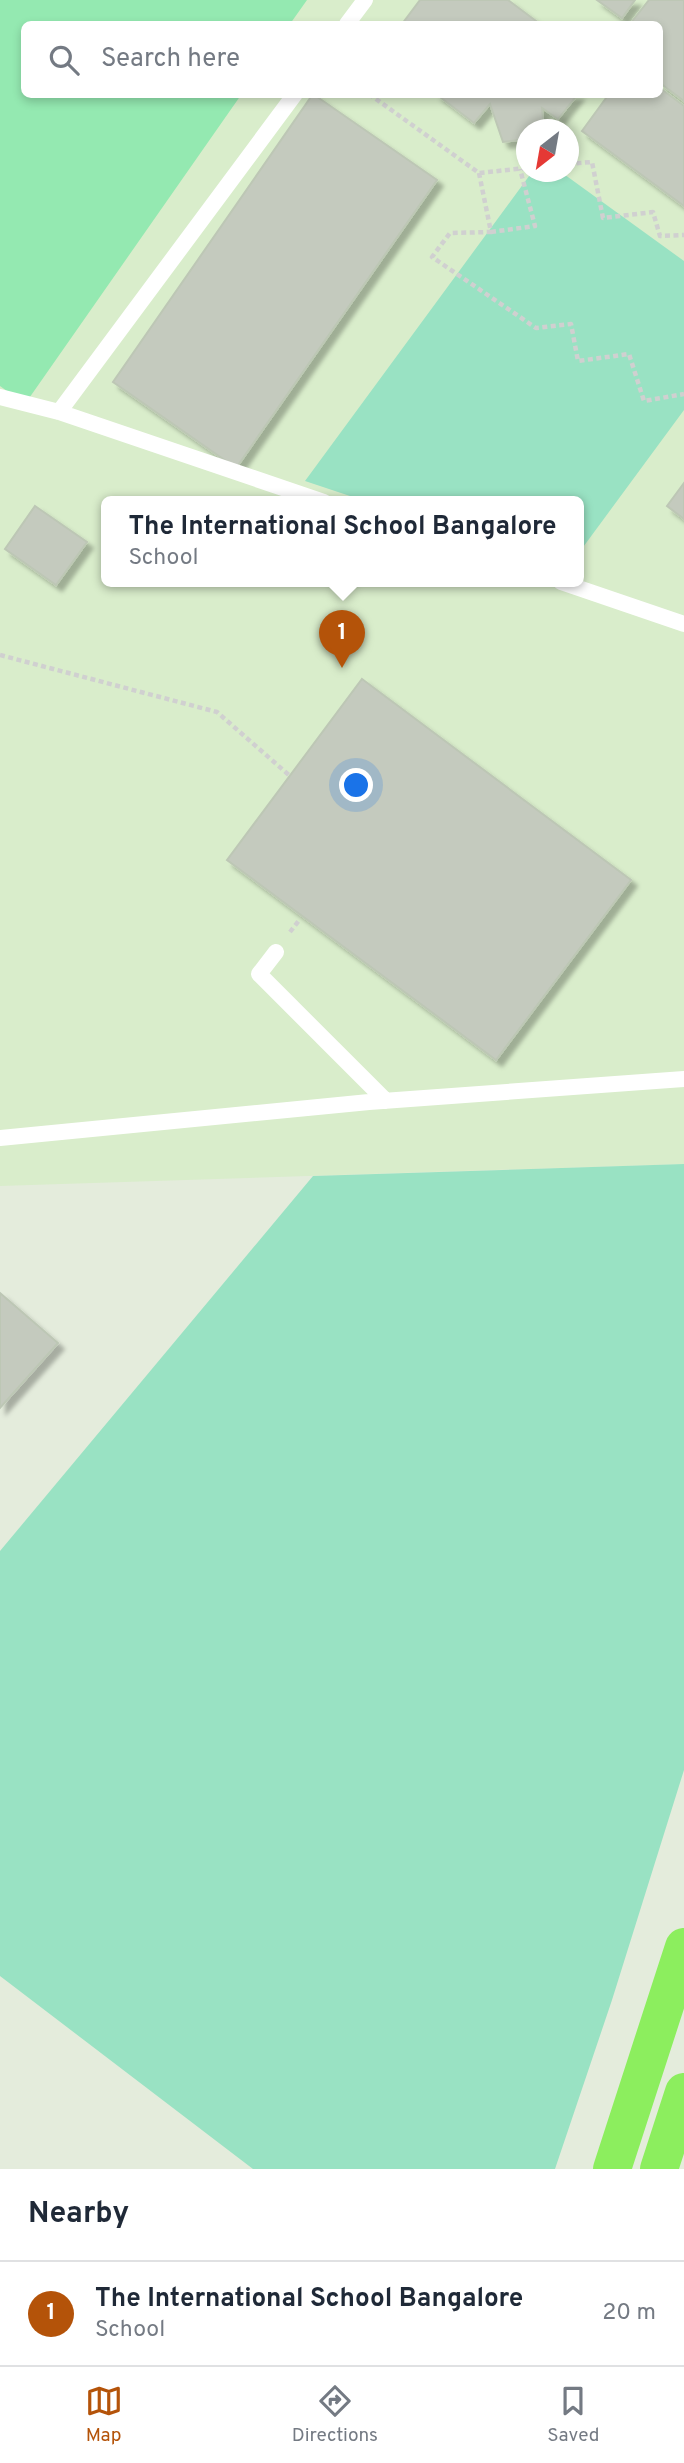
<!DOCTYPE html>
<html lang="en">
<head>
<meta charset="utf-8">
<style>
  body { margin:0; font-family:Overpass,sans-serif; background:#f6f6f7; color:#1f2937 }
  .compass { position:absolute; left:516px; top:119px; width:63px; height:63px; border-radius:50%; background:#fff; box-shadow:0 4px 10px #0003; rotate:211deg }
  .you { position:absolute; left:357px; top:786px; width:24px; height:24px; margin:-18px; border:5px solid #fff; border-radius:50%; background:#1a73e8; box-shadow:0 0 0 10px #1a73e833 }
  .badge { display:grid; place-items:center; width:46px; height:46px; border-radius:50%; background:#b45309; color:#fff; font-size:23px; font-weight:700 }
  .pin { position:absolute; translate:-50% -58px; filter:drop-shadow(0 2px 4px #0008) }
  .pin::after { content:''; position:absolute; top:37px; width:24px; height:21px; background:inherit; clip-path:polygon(0 0,100% 0,50% 100%) }
  .popup { position:absolute; left:101px; top:496px; width:483px; height:91px; box-sizing:border-box; display:grid; place-content:center; border-radius:10px; background:#fff; filter:drop-shadow(0 2px 5px #0005); font-size:23px; white-space:nowrap; color:#747a83 }
  .popup b { font-size:26px; color:#1f2937 }
  .popup::after { content:''; position:absolute; left:50%; top:100%; margin-left:-14px; border:14px solid transparent; border-top-color:#fff }
  .list { margin:0; padding:0; list-style:none }
  h2 { display:flex; justify-content:space-between; align-items:center; height:91px; margin:0; padding:0 28px; font-size:30px }
  h2 small { font-size:23px; font-weight:400; color:#747a83 }
  .list li { display:grid; grid-template-columns:46px 1fr auto; gap:21px; align-items:center; box-sizing:border-box; height:105px; padding:0 28px; border-top:2px solid #e0e1e3 }
  .list b { display:block; font-size:26px; white-space:nowrap }
  .list p { margin:0; font-size:23px; white-space:nowrap; color:#747a83 }
  .list em { font-size:23px; font-style:normal; color:#747a83 }
  .icon { flex:none; width:38px; height:38px; fill:none; stroke:currentColor; stroke-width:2; stroke-linecap:round; stroke-linejoin:round }
  .map { position:relative; flex:none; width:684px; height:2169px; overflow:hidden }
  .search { position:absolute; background:#fff; box-shadow:0 4px 10px #0003; left:21px; right:21px; top:21px; height:77px; display:flex; align-items:center; gap:18px; box-sizing:border-box; padding:0 24px; border-radius:10px; color:#747a83; font-size:26px }
  .sheet { height:196px; background:#fff }
  nav { display:flex; justify-content:space-around; align-items:center; box-sizing:border-box; height:98px; border-top:2px solid #e0e1e3; background:#fff; font-size:19px; color:#747a83 }
  nav a { display:grid; justify-items:center; gap:4px }
  nav .on { color:#b45309 }
  .map>svg:first-child { display:block }
</style>
</head>
<body>
<div class="map">
<svg width="684" height="2169" viewBox="0 0 684 2169">
  <defs>
    <filter id="shadow"><feDropShadow dx="6" dy="6" stdDeviation="2" flood-color="#0004"/></filter>
  </defs>
  <rect width="100%" height="100%" fill="#e4ecdc"/>
  <path fill="#d9edcb" fill-rule="evenodd" d="M0 0H684V1164L0 1186ZM24 24H660V94H24ZM526 130H568V172H526ZM106 502H578V582H106Z"/>
  <path fill="#99e2c3" d="M532 172H561L684 261V410L578 554V502H368L305 481Z
    M684 1164V1770L612 2000 555 2169H253L0 1976V1551L313 1176Z"/>
  <path fill="#94e9b1" d="M0 0H307L290 24H24V94L241 95 25 404 0 386Z"/>
  <path fill="#c4cabe" stroke="#bdc7b5" stroke-width="2" filter="url(#shadow)" d="M420 0H508L540 24H402Z
    M597 0H635L622 18Z
    M649 0H684V101L660 83V24H630Z
    M660 88 684 106V206L582 131 609 94H660Z
    M313 94 437 180 236 468 113 382Z
    M436 94H578L558 119 542 108 544 130H526V139L503 142 490 104 474 123Z
    M684 483V519L667 506Z
    M35 506 87 542 56 585 5 549Z
    M362 679 631 880 496 1060 227 860Z
    M0 1293 58 1343 0 1408Z"/>
  <g fill="none" stroke-linecap="round" stroke-linejoin="round">
    <path stroke="#d0d0d0" stroke-width="4.5" stroke-dasharray="5 3.5" stroke-linecap="butt" d="M369 94 479 173 526 168
      M568 164 592 162 603 218 653 212 660 236 684 235
      M479 173 491 232 450 233 432 257 536 328 571 324 578 361 629 354 644 401 684 394
      M491 232 535 226 520 169
      M0 655 217 712 290 776
      M290 932 300 919"/>
    <path stroke="#fff" stroke-width="16" d="M347 24 365 0
      M0 397 59 412 324 502
      M59 412 295 94
      M561 582 684 624
      M276 952 259 974 386 1101
      M0 1138 369 1102 684 1079"/>
    <path stroke="#8cee5e" stroke-width="38" d="M612 2169 684 1947
      M659 2169 684 2092"/>
  </g>
</svg>
<svg class="compass" viewBox="-18 -18 36 36"><path d="M0-13l5 13h-10z" fill="#e53935"/><path d="M0 13l5-13h-10z" fill="#747a83"/></svg>
<div class="you"></div>
<div class="pin badge" style="left:342px;top:668px">1</div>
<div class="popup"><b>The International School Bangalore</b>School</div>
<div class="search"><svg class="icon" aria-label="search" viewBox="0 0 24 24"><circle cx="10" cy="10" r="6"/><path d="M15 15l6 6"/></svg>Search here</div>
</div>
<section class="sheet">
<h2>Nearby<small></small></h2>
<ul class="list">
<li><span class="badge">1</span><div><b>The International School Bangalore</b><p>School</p></div><em>20 m</em></li>
</ul>
</section>
<nav>
<a class="on"><svg class="icon" aria-label="map" viewBox="0 0 24 24"><path d="M3 6l6-2 6 2 6-2v14l-6 2-6-2-6 2zM9 4v14M15 6v14"/></svg>Map</a>
<a><svg class="icon" aria-label="directions" viewBox="0 0 24 24"><path d="M12 3l9 9-9 9-9-9zM9 14v-3h6M13 9l2 2-2 2"/></svg>Directions</a>
<a><svg class="icon" aria-label="saved" viewBox="0 0 24 24"><path d="M7 4h10v16l-5-4-5 4z"/></svg>Saved</a>
</nav>
</body>
</html>
